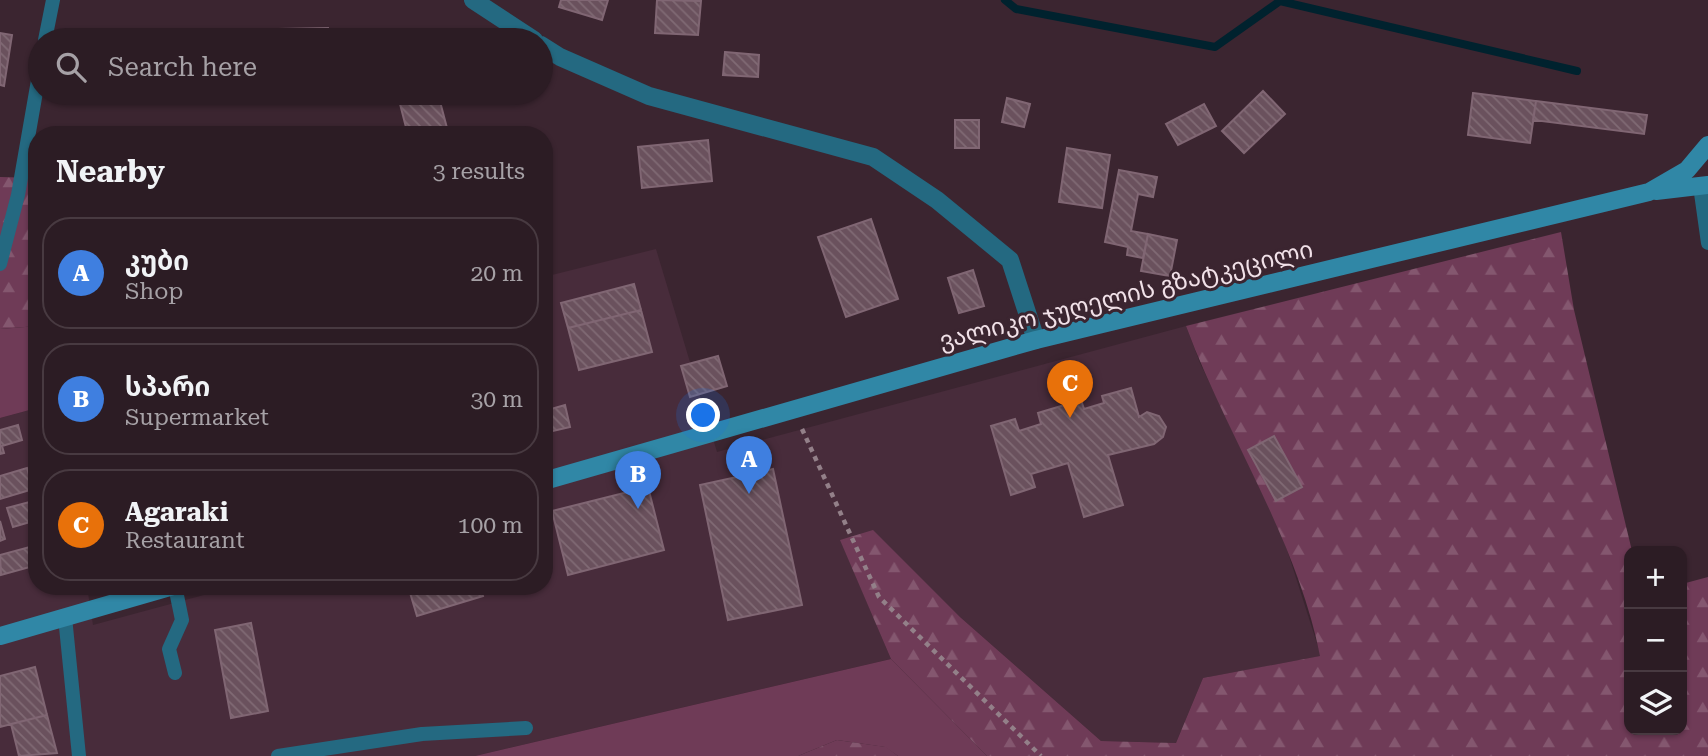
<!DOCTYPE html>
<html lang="en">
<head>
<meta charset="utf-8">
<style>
  body { margin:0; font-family:"Roboto Serif","Noto Sans Georgian",serif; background:#382931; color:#f1f3f6 }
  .controls { position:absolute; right:21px; bottom:21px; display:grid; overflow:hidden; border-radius:14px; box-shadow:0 2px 5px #0004 }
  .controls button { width:63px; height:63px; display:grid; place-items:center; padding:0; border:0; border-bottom:2px solid #483a41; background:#2c1c24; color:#f1f3f6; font:35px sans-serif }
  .you { position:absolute; left:704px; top:416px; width:24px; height:24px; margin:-18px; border:5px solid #fff; border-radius:50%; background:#1a73e8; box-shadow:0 0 0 10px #1a73e833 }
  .badge { display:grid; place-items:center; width:46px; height:46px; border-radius:50%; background:#2563eb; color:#fff; font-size:23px; font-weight:700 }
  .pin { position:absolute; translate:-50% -58px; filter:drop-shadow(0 2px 4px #0008) }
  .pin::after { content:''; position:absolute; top:37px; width:24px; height:21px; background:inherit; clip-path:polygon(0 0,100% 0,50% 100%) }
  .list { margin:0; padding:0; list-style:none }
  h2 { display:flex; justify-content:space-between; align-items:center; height:91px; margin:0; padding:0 28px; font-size:30px }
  h2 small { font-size:23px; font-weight:400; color:#a6a1a6 }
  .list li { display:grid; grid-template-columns:46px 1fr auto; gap:21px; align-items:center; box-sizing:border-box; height:112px; margin:0 14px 14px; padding:0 14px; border:2px solid #483a41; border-radius:28px }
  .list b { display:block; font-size:26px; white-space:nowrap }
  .list p { margin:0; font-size:23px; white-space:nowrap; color:#a6a1a6 }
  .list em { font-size:23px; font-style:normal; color:#a6a1a6 }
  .icon { flex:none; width:38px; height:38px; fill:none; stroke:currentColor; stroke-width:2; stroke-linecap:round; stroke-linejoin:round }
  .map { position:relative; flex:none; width:1708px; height:756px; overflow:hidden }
  .search { position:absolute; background:#2c1c24; box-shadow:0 2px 5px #0004; left:28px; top:28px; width:525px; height:77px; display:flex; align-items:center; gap:18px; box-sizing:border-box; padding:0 24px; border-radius:38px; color:#a6a1a6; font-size:26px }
  .panel { position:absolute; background:#2c1c24; box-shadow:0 2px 5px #0004; left:28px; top:126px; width:525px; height:469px; border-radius:28px }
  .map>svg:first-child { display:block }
</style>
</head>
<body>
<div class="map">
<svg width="1708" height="756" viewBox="0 0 1708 756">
  <defs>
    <pattern id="forest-firs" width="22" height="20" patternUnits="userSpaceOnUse" patternTransform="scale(1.75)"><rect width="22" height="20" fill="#6f3b57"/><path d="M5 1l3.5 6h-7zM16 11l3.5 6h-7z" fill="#84576f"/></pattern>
    <pattern id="building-back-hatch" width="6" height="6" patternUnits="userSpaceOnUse" patternTransform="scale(1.75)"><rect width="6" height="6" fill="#6a515d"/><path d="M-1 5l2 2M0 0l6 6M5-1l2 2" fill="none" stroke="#806a74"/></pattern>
  </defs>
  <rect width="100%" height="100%" fill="#3b2530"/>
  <path fill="#482c3b" d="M656 249 717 452 1186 326 1200 363 1282 534 1321 656 1203 678 1176 743 1101 741 960 617 873 531 841 541 891 659 475 756H0V418L37 408V586H87L93 625 237 586H544V277Z"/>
  <path fill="#6f3b57" d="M37 326V408L0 418V329Z
    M891 659 987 756H898L885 747 837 740 798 756H475Z"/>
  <path fill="url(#forest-firs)" d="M0 177 37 178V326L0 329Z
    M1561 232 1574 310 1632 551H1629V730H1682V584L1708 577V756H987L891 659 840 540 873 530 960 617 1101 741 1176 743 1203 678 1320 656C1297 539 1227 437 1186 326Z
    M837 740 886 747 898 756H798Z"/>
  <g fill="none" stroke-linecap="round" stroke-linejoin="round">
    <path stroke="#00222e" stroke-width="8" d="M1005 0 1016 9 1215 47 1280 1 1577 71"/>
  </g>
  <path fill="url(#building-back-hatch)" stroke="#806673" stroke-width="2" d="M561 0H608L602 20 559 7Z
    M657 0 701 1 698 35 655 33Z
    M328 28 329 40H279V29Z
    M0 33 12 35 4 86 0 85Z
    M725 52 759 55 758 77 723 75Z
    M1263 91 1285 114 1244 153 1222 131Z
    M1473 93 1536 101 1530 143 1468 135Z
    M438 94 447 128 408 135 400 104Z
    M1007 98 1030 104 1024 127 1002 122Z
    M1536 101 1647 115 1644 134 1533 120Z
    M1204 104 1216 126 1178 145 1166 124Z
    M955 120H979V148H955Z
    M708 140 712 181 642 188 638 147Z
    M1067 148 1110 155 1102 208 1059 202Z
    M1119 170 1157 177 1153 197 1138 194 1131 231 1148 234 1143 258 1127 255 1128 247 1105 242Z
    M871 219 898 299 846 317 818 237Z
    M1148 234 1177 240 1170 276 1141 271Z
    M973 270 984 306 959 313 948 278Z
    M634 284 641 310 568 328 561 303Z
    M641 310 652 352 579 370 568 328Z
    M718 356 727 386 690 397 681 366Z
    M1131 388 1139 417 1147 412 1159 416 1166 427 1163 437 1154 444 1108 455 1123 505 1084 517 1068 463 1031 474 1035 487 1011 495 991 426 1015 419 1019 431 1041 424 1038 413 1081 400 1084 409 1104 403 1102 396Z
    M565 405 570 427 544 433V411Z
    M18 425 22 440 2 446 4 453 0 454V430Z
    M1274 436 1302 487 1276 501 1248 450Z
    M27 468 33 489 0 499V476Z
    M773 469 802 605 728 620 700 485Z
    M648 487 664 550 568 575 552 511Z
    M37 500V520L13 527 7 508Z
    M0 521 5 539 0 541Z
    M37 545V565L1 575 0 555Z
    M408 586H480L483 596 417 616Z
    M251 623 268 711 231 718 215 630Z
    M35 667 47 715 0 727V676Z
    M47 715 57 753 19 756 11 724Z"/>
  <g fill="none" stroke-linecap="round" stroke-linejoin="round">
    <path stroke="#938089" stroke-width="4.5" stroke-dasharray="5 5" stroke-linecap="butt" d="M802 429 879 597 1041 756"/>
    <path stroke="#246981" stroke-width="14" d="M45 40 53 0
      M1700 186 1708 243
      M0 264 18 195 40 69
      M175 586 182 620 169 649 175 673
      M65 617 79 756
      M278 756 422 734 526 728"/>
    <path stroke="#246981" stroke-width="18" d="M473 0 534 40
      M541 45 560 57 649 96 873 157 937 200 1010 260 1036 340"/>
    <path stroke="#3087a6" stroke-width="18" d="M1656 191 1708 185
      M544 481 1036 340 1649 192 1687 170 1708 145
      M0 636 173 586"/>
  </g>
  <g text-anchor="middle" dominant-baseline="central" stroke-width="6" stroke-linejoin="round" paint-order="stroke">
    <g font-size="24" fill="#f1e1e8" stroke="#3b2530">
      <text transform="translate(1126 295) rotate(-14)">ვალიკო ჯუღელის გზატკეცილი</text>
    </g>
  </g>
</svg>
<div class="controls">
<button>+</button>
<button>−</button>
<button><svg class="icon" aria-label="layers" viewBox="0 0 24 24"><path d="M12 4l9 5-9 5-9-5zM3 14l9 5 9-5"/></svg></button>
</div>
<div class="you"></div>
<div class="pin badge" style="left:749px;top:494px;background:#3f7fe0">A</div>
<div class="pin badge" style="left:638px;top:509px;background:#3f7fe0">B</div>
<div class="pin badge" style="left:1070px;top:418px;background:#e8710a">C</div>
<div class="search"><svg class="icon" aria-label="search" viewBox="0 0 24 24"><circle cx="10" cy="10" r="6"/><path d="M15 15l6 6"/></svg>Search here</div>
<section class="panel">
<h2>Nearby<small>3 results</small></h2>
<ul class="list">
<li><span class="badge" style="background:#3f7fe0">A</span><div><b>კუბი</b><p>Shop</p></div><em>20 m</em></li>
<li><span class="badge" style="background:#3f7fe0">B</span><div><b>სპარი</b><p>Supermarket</p></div><em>30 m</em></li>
<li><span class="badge" style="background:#e8710a">C</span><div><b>Agaraki</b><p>Restaurant</p></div><em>100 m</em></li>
</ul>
</section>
</div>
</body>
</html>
